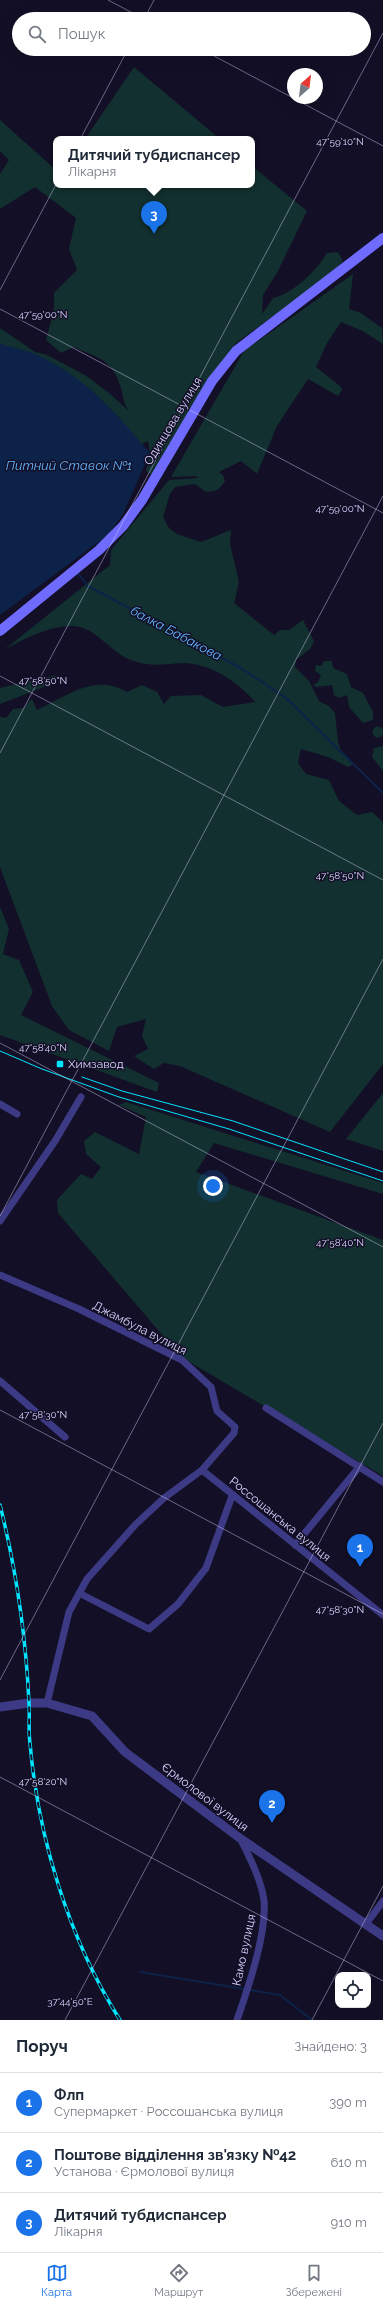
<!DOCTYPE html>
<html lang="uk">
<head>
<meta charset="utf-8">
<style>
  body { margin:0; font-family:Raleway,sans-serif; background:#f2f2f3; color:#1f2937 }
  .controls { position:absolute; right:12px; bottom:12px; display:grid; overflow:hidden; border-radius:8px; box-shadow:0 4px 16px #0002 }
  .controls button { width:36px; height:36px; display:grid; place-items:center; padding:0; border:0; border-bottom:1px solid #e0e1e3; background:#fff; color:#1f2937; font:20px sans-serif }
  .compass { position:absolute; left:287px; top:68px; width:36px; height:36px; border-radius:50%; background:#fff; box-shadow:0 4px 16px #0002; rotate:28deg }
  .you { position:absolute; left:213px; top:1186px; width:14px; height:14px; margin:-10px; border:3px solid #fff; border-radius:50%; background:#1a73e8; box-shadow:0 0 0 6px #1a73e833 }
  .badge { display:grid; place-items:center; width:26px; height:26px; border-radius:50%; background:#1a73e8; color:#fff; font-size:13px; font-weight:700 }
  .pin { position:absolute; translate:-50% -33px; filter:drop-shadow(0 1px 2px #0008) }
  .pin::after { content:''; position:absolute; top:21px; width:14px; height:12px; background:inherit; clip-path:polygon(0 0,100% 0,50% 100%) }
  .popup { position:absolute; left:53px; top:136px; width:202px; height:52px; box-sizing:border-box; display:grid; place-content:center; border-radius:8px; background:#fff; filter:drop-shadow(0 1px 3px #0005); font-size:13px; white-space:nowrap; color:#747a83 }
  .popup b { font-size:15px; color:#1f2937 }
  .popup::after { content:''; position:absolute; left:50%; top:100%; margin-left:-8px; border:8px solid transparent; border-top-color:#fff }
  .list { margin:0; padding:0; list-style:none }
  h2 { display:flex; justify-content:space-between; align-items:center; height:52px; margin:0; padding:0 16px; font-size:17px }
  h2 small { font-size:13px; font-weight:400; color:#747a83 }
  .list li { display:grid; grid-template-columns:26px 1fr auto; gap:12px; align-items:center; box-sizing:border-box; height:60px; padding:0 16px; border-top:1px solid #e0e1e3 }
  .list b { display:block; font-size:15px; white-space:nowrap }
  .list p { margin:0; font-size:13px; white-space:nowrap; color:#747a83 }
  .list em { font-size:13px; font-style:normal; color:#747a83 }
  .icon { flex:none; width:22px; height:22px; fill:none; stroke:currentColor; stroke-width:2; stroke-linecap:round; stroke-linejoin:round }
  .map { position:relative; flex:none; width:383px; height:2020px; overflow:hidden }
  .search { position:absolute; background:#fff; box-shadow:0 4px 16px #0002; left:12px; right:12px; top:12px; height:44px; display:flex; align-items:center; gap:10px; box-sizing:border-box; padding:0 14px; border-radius:22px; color:#747a83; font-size:15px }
  .sheet { height:232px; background:#fff }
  nav { display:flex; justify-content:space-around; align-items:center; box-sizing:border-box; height:56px; border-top:1px solid #e0e1e3; background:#fff; font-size:11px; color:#747a83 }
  nav a { display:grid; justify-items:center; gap:2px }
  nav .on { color:#1a73e8 }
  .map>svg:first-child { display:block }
</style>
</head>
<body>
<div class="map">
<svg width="383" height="2020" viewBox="0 0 383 2020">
  <rect width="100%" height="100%" fill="#130f26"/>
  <path fill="#12302f" d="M134 67 220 139H85Z
    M0 120 56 170V185H252V166L307 211 278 271 263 295 262 314 273 298C294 293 316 271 327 253L338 252 343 261 335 271 236 343 172 440 153 476 146 471 150 453 148 441 142 444 0 379V328L35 352 47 355 85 375 108 392 129 411C122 401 124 396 120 385 111 358 97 358 74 347L61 353 46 340 54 310V293L77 270 69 249 76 218 35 187 0 209V174L9 160 0 151Z
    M353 274 349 309 361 313 382 328 383 344 363 331 341 322 327 343 316 367 340 386 342 390 338 396 308 379 277 426 257 474 241 461 219 472 223 475 225 481C220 489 216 492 206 492L195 484 175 487 170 494 163 517 169 528 177 534 201 542 231 530 230 544 239 582 234 603 274 635 280 630H289L303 620 314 641 310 649 296 660 295 667 309 681 319 701 329 706 335 713 338 742 341 750 354 764 348 767 328 757 301 749 298 763 306 774 329 780 339 801 357 815 372 812 383 822V1064L330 1132 180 1066 164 1063 154 1069 134 1056 148 1049 142 1036 146 1019 117 1027 109 1051 69 1030 52 1006 0 867V717L6 718 13 709 23 708 32 699 37 710C67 696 95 673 127 692L142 685 157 692 164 704 171 696 201 695 223 707 255 702C237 681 210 663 182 663 166 664 149 667 134 661 110 654 97 626 72 626 47 626 25 639 4 650L110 565 111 550 169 480 198 478 196 476 171 477 244 351Z
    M324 661H332L333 668 347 674 351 687 363 693 373 712V720L363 723 349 707 347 695 339 698 334 695 332 685 316 687 313 685 318 682 321 675 315 671 316 665 321 666Z
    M56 675 54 683 0 704V688Z
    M372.5 732a5.5 5.5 0 1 1 11 0a5.5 5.5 0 1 1-11 0Z
    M383 746V771L372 757 374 748Z
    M0 907 9 929 3 954 19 960 33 992 21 1015 159 1083 157 1092 0 1035Z
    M383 1093V1151L346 1139Z
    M126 1102 383 1183V1194L214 1143 196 1172 383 1240V1476L181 1357 58 1213 57 1200 81 1174 92 1179 101 1167 86 1154 84 1141 95 1132 139 1154 146 1117 119 1105Z"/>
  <path fill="#0c2248" d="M0 343C11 348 24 349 35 354 86 377 115 412 150 453L123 514 108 535 0 615Z"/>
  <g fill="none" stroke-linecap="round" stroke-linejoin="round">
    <path stroke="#0c2248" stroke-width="2" d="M77 572 88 586 244 670 286 698 383 793
      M140 1972 245 1989
      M250 1990 280 1995 312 2020"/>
    <path stroke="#3d3a85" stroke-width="7" d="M0 1104 17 1114
      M0 1221 55 1141 81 1097
      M0 1275 79 1309 182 1360 211 1387 217 1411 235 1427 234 1433 202 1470 164 1498 136 1524 87 1579 69 1612 47 1703
      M0 1381 65 1437
      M266 1408 383 1482
      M202 1470 383 1615
      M295 1545 360 1466
      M79 1593 149 1629 178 1604 206 1568 232 1496
      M366 1924 383 1901
      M237 2020C248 1988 267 1934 264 1900 261 1880 250 1858 241 1840"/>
    <path stroke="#3d3a85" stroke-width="9" d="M0 1707 29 1703H47L92 1716 125 1752 241 1839 383 1936"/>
    <path stroke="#6f6bff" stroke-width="10" d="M0 631 99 550 123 526 142 500 212 381 236 351 383 238"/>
    <path stroke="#00e5ff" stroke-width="1" d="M0 1051 42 1069 119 1097 229 1129 383 1181
      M82 1077 122 1091 233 1121 383 1172"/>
    <g stroke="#00e5ff" stroke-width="3.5">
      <path id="rail" d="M0 1505C16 1569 26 1638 29 1703 30 1716 28 1730 30 1743 38 1838 69 1939 120 2020"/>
    </g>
    <use href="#rail" stroke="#130f26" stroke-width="2" stroke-dasharray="6" stroke-linecap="butt"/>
  </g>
  <path fill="none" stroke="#d9d4ff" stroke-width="1" stroke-opacity="0.45" d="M108 0 144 19M144 19 154 0M201 49 383 146M0 290 128 49M0 309 383 513M0 676 383 880M0 753 383 33M0 1043 383 1247M0 1216 383 496M0 1410 383 1614M0 1680 383 959M0 1777 383 1981M65 2020 383 1423M312 2020 383 1886"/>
  <rect fill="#00e5ff" stroke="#130f26" stroke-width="1.5" x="56" y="1060" width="8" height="8" rx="2"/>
  <g text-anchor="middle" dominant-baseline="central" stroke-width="3" stroke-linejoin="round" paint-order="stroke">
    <g font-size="12" fill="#d9d4ff" stroke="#130f26">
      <text transform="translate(173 421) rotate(-59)">Одинцова вулиця</text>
      <text transform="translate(140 1328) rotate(27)">Джамбула вулиця</text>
      <text transform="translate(280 1519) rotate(39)">Россошанська вулиця</text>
      <text transform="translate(205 1797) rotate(37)">Єрмолової вулиця</text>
      <text transform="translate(244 1950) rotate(-78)">Камо вулиця</text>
    </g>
    <g font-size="12" fill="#d9d4ff" stroke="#130f26" text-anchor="start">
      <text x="68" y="1064">Химзавод</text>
    </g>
    <g font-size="13" font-style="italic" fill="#62b6ff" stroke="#130f26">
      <text x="69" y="465">Питний Ставок №1</text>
      <text transform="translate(176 633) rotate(28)">балка Бабакова</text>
    </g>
  </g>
  <g font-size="10" text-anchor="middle" fill="#d9d4ff" stroke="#130f26" stroke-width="3" stroke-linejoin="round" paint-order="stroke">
    <text x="340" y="145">47°59'10"N</text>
    <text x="43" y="318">47°59'00"N</text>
    <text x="340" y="512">47°59'00"N</text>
    <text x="43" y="684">47°58'50"N</text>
    <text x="340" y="879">47°58'50"N</text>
    <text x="43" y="1051">47°58'40"N</text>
    <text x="340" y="1246">47°58'40"N</text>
    <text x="43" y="1418">47°58'30"N</text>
    <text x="340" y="1613">47°58'30"N</text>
    <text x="43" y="1785">47°58'20"N</text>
    <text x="70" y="2005">37°44'50"E</text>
  </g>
</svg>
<div class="controls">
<button><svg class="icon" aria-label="locate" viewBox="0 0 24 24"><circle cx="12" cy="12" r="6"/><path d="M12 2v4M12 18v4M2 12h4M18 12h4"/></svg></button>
</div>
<svg class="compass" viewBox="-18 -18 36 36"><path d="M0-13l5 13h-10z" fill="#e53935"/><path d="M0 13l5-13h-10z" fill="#747a83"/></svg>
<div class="you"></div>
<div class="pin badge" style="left:360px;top:1567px">1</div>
<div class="pin badge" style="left:272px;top:1823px">2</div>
<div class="pin badge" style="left:154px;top:234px">3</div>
<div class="popup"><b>Дитячий тубдиспансер</b>Лікарня</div>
<div class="search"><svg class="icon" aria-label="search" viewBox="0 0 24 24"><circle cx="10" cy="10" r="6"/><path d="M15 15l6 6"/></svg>Пошук</div>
</div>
<section class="sheet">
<h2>Поруч<small>Знайдено: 3</small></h2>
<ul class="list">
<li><span class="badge">1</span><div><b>Флп</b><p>Супермаркет · Россошанська вулиця</p></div><em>390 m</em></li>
<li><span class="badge">2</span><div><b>Поштове відділення зв'язку №42</b><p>Установа · Єрмолової вулиця</p></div><em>610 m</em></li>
<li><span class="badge">3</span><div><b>Дитячий тубдиспансер</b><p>Лікарня</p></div><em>910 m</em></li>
</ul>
</section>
<nav>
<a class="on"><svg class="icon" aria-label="map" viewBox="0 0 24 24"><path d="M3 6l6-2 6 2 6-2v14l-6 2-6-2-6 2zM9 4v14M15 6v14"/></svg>Карта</a>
<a><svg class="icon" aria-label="directions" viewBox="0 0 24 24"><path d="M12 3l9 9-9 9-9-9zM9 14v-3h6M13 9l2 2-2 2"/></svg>Маршрут</a>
<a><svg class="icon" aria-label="saved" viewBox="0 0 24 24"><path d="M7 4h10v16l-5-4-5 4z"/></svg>Збережені</a>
</nav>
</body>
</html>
